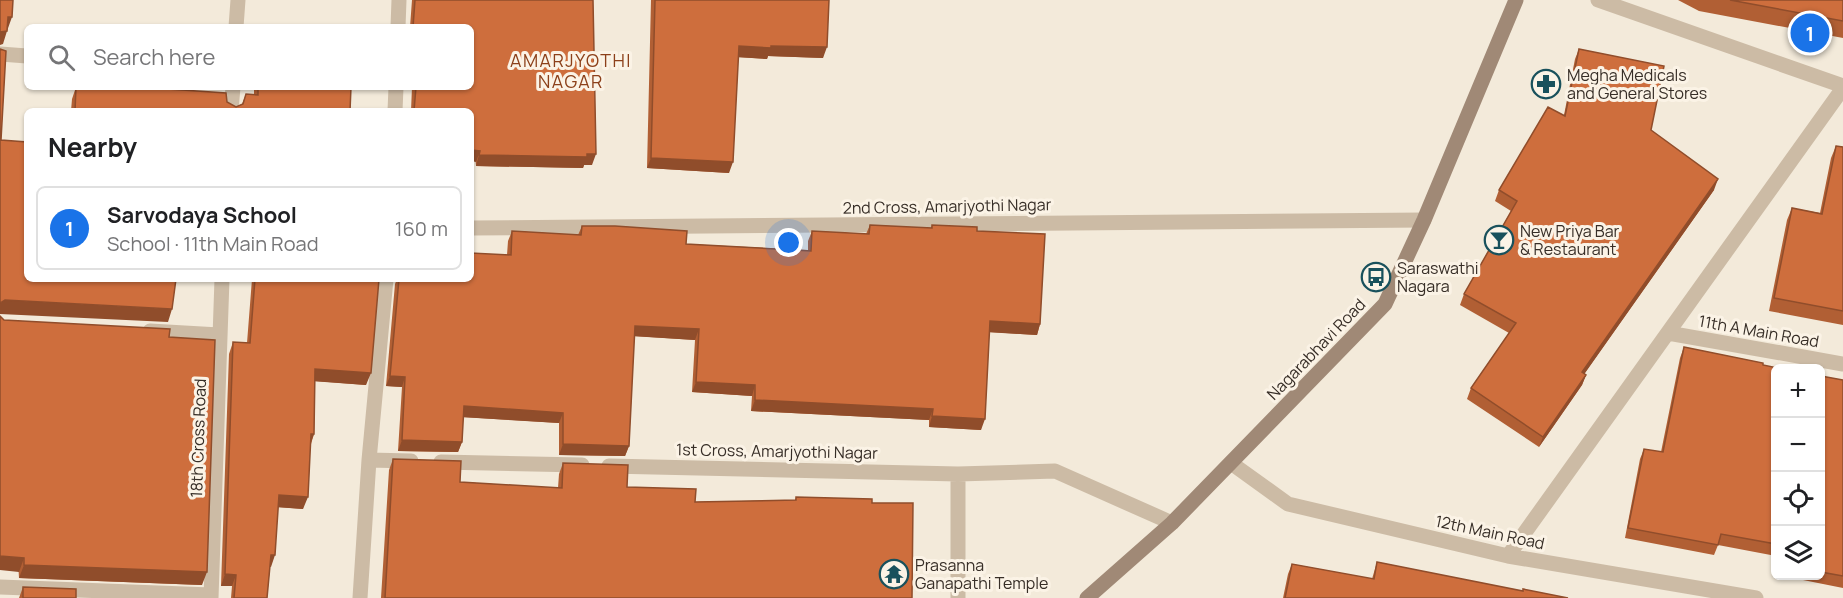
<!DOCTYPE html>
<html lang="en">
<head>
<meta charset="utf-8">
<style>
  body { margin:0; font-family:Manrope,sans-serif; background:#f6f6f6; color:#202124 }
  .controls { position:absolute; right:18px; bottom:18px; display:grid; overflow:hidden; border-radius:9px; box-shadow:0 2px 4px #0004 }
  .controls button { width:54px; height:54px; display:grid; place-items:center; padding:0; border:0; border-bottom:2px solid #e0e0e0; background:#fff; color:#202124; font:30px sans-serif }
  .you { position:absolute; left:789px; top:243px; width:21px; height:21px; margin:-15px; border:4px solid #fff; border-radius:50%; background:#1a73e8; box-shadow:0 0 0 9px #1a73e833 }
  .badge { display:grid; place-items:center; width:39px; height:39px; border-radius:50%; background:#1a73e8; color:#fff; font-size:20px; font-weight:700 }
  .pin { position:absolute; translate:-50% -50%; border:3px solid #fff; box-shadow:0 2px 6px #0006 }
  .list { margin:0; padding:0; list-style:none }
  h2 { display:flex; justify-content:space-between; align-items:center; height:78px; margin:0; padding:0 24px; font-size:26px }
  h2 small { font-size:20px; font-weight:400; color:#757577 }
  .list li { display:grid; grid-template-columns:39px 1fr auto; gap:18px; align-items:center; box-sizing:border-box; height:84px; margin:0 12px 12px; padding:0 12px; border:2px solid #e0e0e0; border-radius:9px }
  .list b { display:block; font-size:22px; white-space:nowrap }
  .list p { margin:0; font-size:20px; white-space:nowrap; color:#757577 }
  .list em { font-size:20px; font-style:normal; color:#757577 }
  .icon { flex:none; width:33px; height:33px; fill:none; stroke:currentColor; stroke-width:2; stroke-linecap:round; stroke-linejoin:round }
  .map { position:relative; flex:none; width:1843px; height:598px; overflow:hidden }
  .search { position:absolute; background:#fff; box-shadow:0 2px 4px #0004; left:24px; top:24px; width:450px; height:66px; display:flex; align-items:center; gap:15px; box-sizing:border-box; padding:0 21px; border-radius:9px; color:#757577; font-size:22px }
  .panel { position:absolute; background:#fff; box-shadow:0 2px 4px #0004; left:24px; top:108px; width:450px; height:174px; border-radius:9px }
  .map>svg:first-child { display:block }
</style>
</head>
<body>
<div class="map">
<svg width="1843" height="598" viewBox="0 0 1843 598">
  <rect width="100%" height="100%" fill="#f3eada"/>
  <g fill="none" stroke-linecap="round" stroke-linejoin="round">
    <path stroke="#ccbba5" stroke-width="15" d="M1598 0 1843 86
      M236 27 238 0
      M398 27 399 0
      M0 54 27 56
      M231 111 233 87
      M395 111 396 87
      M471 228 1424 220
      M150 331 219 335
      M1668 333 1843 364
      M369 460 411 461
      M441 462 582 465
      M1231 463 1288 504 1508 556 1756 598
      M609 466 958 474 1055 471 1172 523
      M958 474V598
      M1508 556 1843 88
      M0 587 211 595
      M211 598 222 279
      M360 598 369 460 386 279"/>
    <path stroke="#a08976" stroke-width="15" d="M1087 598 1172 523 1385 304 1424 220 1516 0"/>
  </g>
  <path fill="#b15f34" d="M412 0H593L592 165H584L583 168 476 166 471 111H411L412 87H471V27H410Z
    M651 0H829L823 58 768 56 767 59 738 57 729 173 647 168Z
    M1678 0H1843V38L1699 11Z
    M1579 49 1651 130 1714 190 1584 374 1586 375 1582 385 1539 447 1467 399 1471 388 1509 333 1460 305 1464 294 1511 211 1495 201 1499 190 1564 115 1575 59Z
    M76 87 129 89V87L227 102 236 107 242 104 246 94 254 95V87H351L350 111H71L72 99Z
    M1836 146 1843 147V325L1769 311 1787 220 1792 208 1820 213 1831 158Z
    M870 225 931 228 932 225 977 231 1040 324 1037 335 989 332 981 430 929 427V420L751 411 752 396 692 392 695 340 634 336 629 446 625 456 559 455V423L463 417 462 442 458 452 398 451 402 387 386 386 395 284 397 279H471L507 255 508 241 512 231 578 235 582 226 686 244 808 250V241L812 231 866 234Z
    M252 279H379L366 385 315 381 314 434 311 444 303 509 278 507 270 567 267 598H231L232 586H221L229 354 233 342 247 343Z
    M4 320 169 337 202 585 19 578Z
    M1684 347 1763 365 1776 369V556L1718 545 1714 555 1625 538 1640 459 1644 449 1661 452 1680 358Z
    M1821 376 1843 380V588L1798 579 1799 576H1821Z
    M393 459 460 482 558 488 559 474 563 463 627 487 695 502 795 500 796 497 872 503 912 598H381L389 470Z
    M1377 562 1522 591 1568 598H1283L1288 574 1292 564 1372 579Z
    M23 587 76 598H19Z"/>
  <path fill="#904d2b" d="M8 17H12L7 31Z
    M7 31 3 44 0 45V32Z
    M739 46H771L827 47 823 58 768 56 767 59 735 57Z
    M471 150 480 151 476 162 471 161Z
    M587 154H596L592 165H584L583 168 476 166 479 155Z
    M651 158 733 162 729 173 647 168Z
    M1718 179 1714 190 1578 383 1582 372Z
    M5 300 172 309 168 322 0 314V303Z
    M990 321 1040 324 1037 335 986 332Z
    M635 326 699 329 695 340 631 336Z
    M315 369 371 373 366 385 311 381Z
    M1586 375 1582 385 1539 447 1543 437Z
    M390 376 405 377 402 387 386 386Z
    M696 382 755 385 752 396 692 392Z
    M755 400 933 409 929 420 751 411Z
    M464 406 563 413 559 423 460 417Z
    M932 416 985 419 981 430 929 427Z
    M311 434H314L310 445Z
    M402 440 462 442 458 452 398 451Z
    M563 444 629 446 625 456 559 455Z
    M279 495 308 497 303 509 275 507Z
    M271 555H275L271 567 267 566Z
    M0 556 24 558 19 572 0 570Z
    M24 565 207 572 202 585 19 578Z
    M225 574 236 575 232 586H221Z"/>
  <path fill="#ce6e3d" stroke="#904d2b" stroke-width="1.5" d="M0 0H13L12 17H8L7 31 0 32Z
    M415 0H593L596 154H587V157L479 155 480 151 471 150V111H414L416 87H471V27H413Z
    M655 0H829L827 47 771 46V48L739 46 733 162 651 158Z
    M1730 0H1843V21Z
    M0 49 6 51 1 140 27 142V279H176L172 309 5 300 0 303Z
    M1579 49 1664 66 1651 130 1718 179 1582 372 1586 375 1543 437 1471 388 1516 323 1464 294 1517 201 1499 190 1548 107 1565 116Z
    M76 87H97L129 89 130 87H138L226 93 227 102 236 107 243 104 246 94 258 95V87H351L350 111H75Z
    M1836 146 1843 147V311L1774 298 1792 208 1822 214Z
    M870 225 932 228V225L977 227V231L1045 234 1040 324 990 321 985 419 932 416 933 409 755 400V385L696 382 699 329 635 326 629 446 563 444V413L464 406 462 442 402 440 405 377 390 376 399 279H471V253L511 255 512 231 581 235 582 226H615L687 231 686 244 811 251 812 231 869 234Z
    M255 279H379L371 373 315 369 314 434H311L308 497 279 495 275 555H271L267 598H234L236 575 225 574 233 342 250 343Z
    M0 316 4 320 170 329 169 337 215 340 207 572 24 565V558L0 556Z
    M1684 347 1763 363V365L1783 369H1776V544L1721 534 1718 545 1628 528 1644 449 1663 452Z
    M1821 376 1843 380V576L1821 572Z
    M393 459 461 461 460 482 562 488 563 463 628 465 627 487 696 489 695 502 796 500V497L872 499V503H913L912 598H385Z
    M1377 562 1523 591V589L1568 598H1285L1292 564 1374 579Z
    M23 587 76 589V598H23Z"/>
  <defs>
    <g id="pharmacy-ring" transform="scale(1.5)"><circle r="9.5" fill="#fbf3e6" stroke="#19515c" stroke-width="1.5"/><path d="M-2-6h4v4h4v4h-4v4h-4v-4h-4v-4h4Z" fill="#19515c"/></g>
    <g id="bar-ring" transform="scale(1.5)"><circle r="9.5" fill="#fbf3e6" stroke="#19515c" stroke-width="1.5"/><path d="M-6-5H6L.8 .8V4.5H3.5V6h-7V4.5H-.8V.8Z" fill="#19515c"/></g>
    <g id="bus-ring" transform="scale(1.5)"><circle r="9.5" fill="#fbf3e6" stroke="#19515c" stroke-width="1.5"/><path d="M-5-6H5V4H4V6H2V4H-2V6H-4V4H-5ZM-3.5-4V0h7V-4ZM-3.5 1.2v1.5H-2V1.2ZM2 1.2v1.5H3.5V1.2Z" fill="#19515c"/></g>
    <g id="temple-ring" transform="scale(1.5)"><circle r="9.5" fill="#fbf3e6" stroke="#19515c" stroke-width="1.5"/><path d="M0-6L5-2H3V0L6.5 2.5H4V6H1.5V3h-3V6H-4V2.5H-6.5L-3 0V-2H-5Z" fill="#19515c"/></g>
  </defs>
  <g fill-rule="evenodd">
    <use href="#pharmacy-ring" x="1546" y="84"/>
    <use href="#bar-ring" x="1499" y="240"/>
    <use href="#bus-ring" x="1376" y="277"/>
    <use href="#temple-ring" x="894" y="574"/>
  </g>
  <g text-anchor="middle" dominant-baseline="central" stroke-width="6" stroke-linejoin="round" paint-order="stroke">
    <g font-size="16" fill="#372e27" stroke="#fbf3e6" text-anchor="start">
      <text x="1567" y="75">Megha Medicals<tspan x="1567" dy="18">and General Stores</tspan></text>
      <text x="1520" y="231">New Priya Bar<tspan x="1520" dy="18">&amp; Restaurant</tspan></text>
      <text x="1397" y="268">Saraswathi<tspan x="1397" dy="18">Nagara</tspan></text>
      <text x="915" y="565">Prasanna<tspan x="915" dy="18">Ganapathi Temple</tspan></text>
    </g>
    <g font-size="16" fill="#372e27" stroke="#fbf3e6">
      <text transform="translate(947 206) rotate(-1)">2nd Cross, Amarjyothi Nagar</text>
      <text transform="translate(1759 331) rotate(10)">11th A Main Road</text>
      <text transform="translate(1316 349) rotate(-46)">Nagarabhavi Road</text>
      <text transform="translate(198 438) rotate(-88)">18th Cross Road</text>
      <text transform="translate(777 451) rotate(1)">1st Cross, Amarjyothi Nagar</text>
      <text transform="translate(1490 532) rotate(12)">12th Main Road</text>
    </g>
    <g font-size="18" letter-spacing="1.5" fill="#8c401a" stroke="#fbf3e6">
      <text x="571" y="60">AMARJYOTHI<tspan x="571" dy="21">NAGAR</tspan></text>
    </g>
  </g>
</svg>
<div class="controls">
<button>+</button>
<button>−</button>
<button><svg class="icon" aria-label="locate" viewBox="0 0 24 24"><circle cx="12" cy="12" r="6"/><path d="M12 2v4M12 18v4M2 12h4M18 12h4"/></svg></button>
<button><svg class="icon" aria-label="layers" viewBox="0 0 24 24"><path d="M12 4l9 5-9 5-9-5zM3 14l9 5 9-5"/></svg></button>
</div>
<div class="you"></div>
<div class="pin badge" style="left:1810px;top:33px">1</div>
<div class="search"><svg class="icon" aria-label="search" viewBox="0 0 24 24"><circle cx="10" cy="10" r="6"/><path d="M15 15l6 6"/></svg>Search here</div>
<section class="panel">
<h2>Nearby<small></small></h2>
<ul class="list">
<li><span class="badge">1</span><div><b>Sarvodaya School</b><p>School · 11th Main Road</p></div><em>160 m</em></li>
</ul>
</section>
</div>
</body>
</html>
